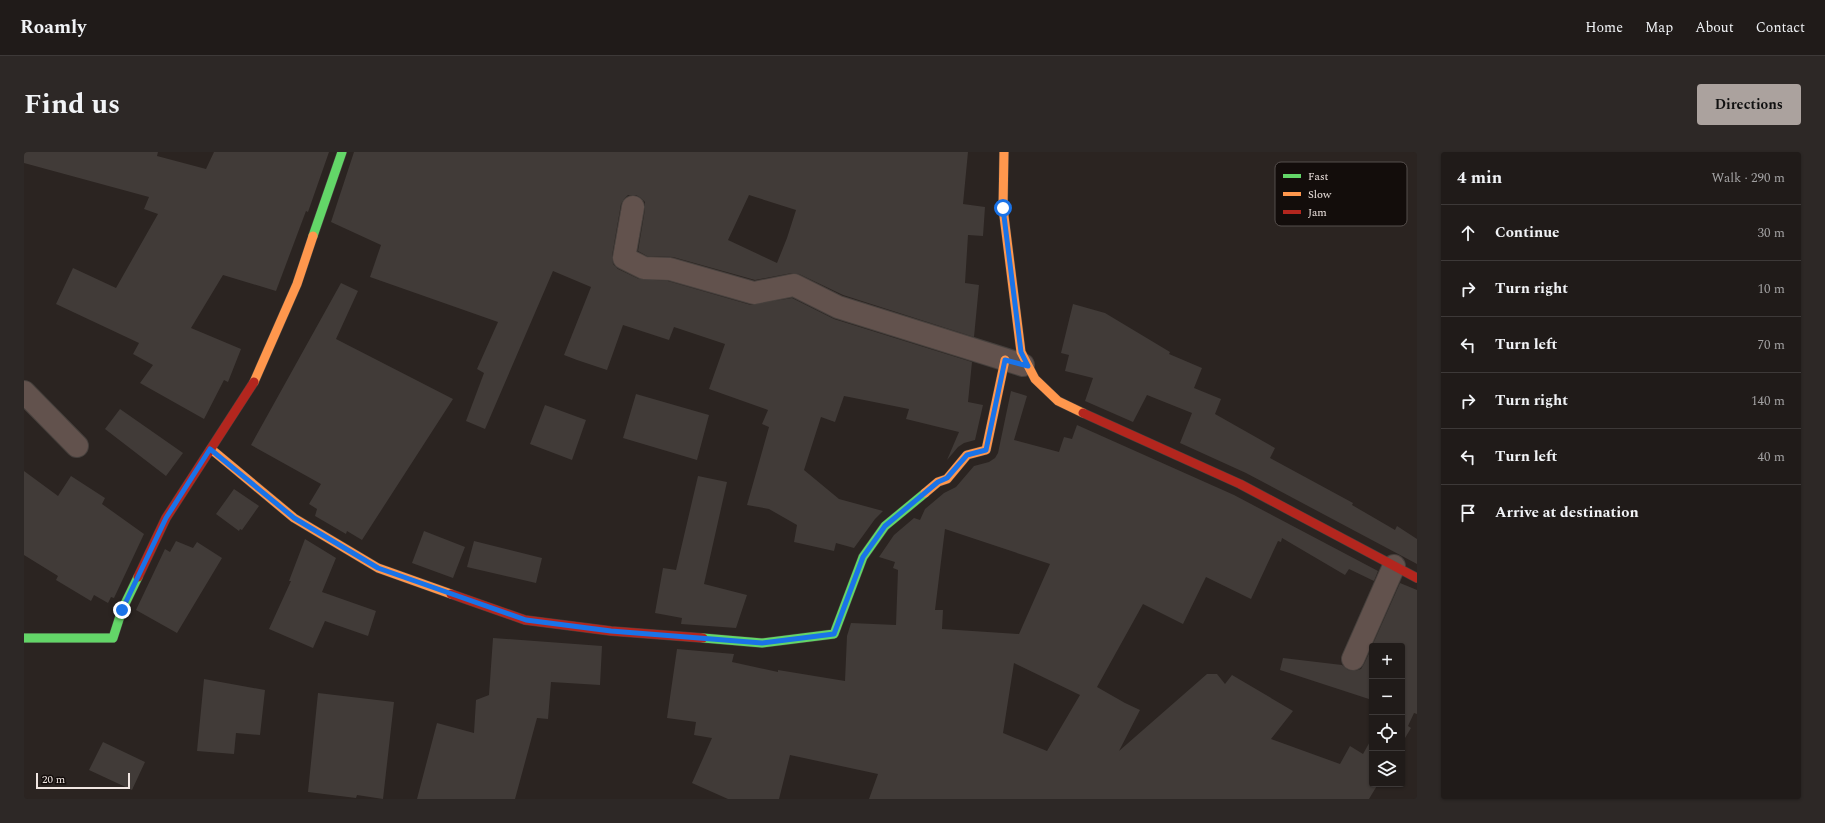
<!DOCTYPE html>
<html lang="en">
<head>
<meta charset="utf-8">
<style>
  body { margin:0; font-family:Spectral,serif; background:#2d2826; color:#f1f3f6 }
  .controls { position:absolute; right:12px; bottom:12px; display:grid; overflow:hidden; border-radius:4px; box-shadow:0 1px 3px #0004 }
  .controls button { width:36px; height:36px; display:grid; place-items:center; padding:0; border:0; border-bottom:1px solid #3d3938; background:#201b19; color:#f1f3f6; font:20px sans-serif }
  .scale { position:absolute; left:12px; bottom:10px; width:94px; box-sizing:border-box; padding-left:4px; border:2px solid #f0e6e2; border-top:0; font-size:11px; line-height:14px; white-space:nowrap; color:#f0e6e2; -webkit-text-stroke:3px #130d0b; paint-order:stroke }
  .stop { position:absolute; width:12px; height:12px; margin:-9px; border:3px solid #1a73e8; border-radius:50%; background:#fff }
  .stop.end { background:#1a73e8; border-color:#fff; box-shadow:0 1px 4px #0008 }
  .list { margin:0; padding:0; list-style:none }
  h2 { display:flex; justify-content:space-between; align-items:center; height:52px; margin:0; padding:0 16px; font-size:17px }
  h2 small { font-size:13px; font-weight:400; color:#a2a1a2 }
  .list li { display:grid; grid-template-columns:26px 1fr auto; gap:12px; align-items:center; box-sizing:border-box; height:56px; padding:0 16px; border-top:1px solid #3d3938 }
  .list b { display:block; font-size:15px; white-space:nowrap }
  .list em { font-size:13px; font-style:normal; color:#a2a1a2 }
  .icon { flex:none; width:22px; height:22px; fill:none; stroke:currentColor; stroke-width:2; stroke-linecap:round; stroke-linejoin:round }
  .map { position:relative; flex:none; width:1393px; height:647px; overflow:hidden; border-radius:4px }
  header { display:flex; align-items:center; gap:24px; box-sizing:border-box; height:56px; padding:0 20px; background:#201b19; border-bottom:1px solid #3d3938 }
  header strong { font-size:19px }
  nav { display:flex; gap:22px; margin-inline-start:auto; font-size:14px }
  .intro { display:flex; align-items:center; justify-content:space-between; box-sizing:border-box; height:96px; padding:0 24px }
  h1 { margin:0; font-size:28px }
  .button { padding:10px 18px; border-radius:4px; background:#aba29e; color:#111; font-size:14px; font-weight:700 }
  main { display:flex; gap:24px; padding:0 24px }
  aside { flex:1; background:#201b19; border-radius:4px; box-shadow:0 1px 3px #0004 }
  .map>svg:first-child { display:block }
</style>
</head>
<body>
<header>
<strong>Roamly</strong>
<nav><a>Home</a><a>Map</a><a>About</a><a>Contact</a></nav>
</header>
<div class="intro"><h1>Find us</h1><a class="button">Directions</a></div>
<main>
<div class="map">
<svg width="1393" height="647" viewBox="0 0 1393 647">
  <rect width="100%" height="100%" fill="#2b2421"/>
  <path fill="#413b38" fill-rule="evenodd" d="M0 0H134L133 4 182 17 190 0H305L284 60 282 59 252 139 199 123 167 176 217 197 204 230 200 228 180 267 116 231 129 213 109 202 115 191 32 152 49 116 92 136 134 62 120 57 125 45 0 11Z
    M330 0H944L939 52 961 55 959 84 944 83 941 131 955 133 950 185 819 143 775 122 768 121 731 128 649 105 623 104 614 99 621 57V50L617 46 612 43H604L600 47 597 52 588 104 589 112 594 117 615 127 644 129 727 153 768 146 810 167 948 210 944 250 959 253 951 288 940 291 934 295 923 308 935 280 882 267 885 257 820 244 811 270 797 265 780 318 815 347 859 359 851 367 830 396 812 391 810 399 770 390 773 373 745 357 723 353 745 275 738 272 744 258 685 237 701 192 650 175 645 188 599 173 583 218 553 208 540 203 567 135 529 119 461 277 442 269 460 221 453 217 474 170 346 125 357 93 307 70ZM725 43 772 58 763 86 753 111 704 88Z
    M317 131 334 139 312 187 429 247 338 388 323 379 322 382 291 364 293 357 285 352 297 332 227 293Z
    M1049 152 1081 161 1146 200 1145 202 1178 216 1170 236 1197 247 1191 262 1251 296 1246 306 1329 351 1328 353 1371 378 1373 374 1393 387V412L1222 321 1156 291 1168 261 1123 243 1109 270 1061 249 1069 226 1041 219 1045 203 1037 201Z
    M987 239 1003 244 990 288 1035 300 1040 285 1048 287 1053 273 1210 343 1354 419 1350 429 1325 417 1321 423 1258 386 1257 390 1254 389 1227 447 1182 425 1159 472 1119 452 1073 535 1101 551 1116 558 1095 599 1183 522H1193L1201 532 1208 523 1269 559 1247 587 1316 612 1326 594 1339 602 1348 586V632H1354L1345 647H845L854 622 766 603 755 647H704L668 631 688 586 670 583 672 570 643 566 653 497 710 502 708 510 754 520V518L821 529 823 484 827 471 872 473 874 418 869 416 871 410 855 405 870 383 890 366 896 368 901 357 920 341 932 335 950 314 965 310 971 306 974 301ZM921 377 1026 412 995 482 918 477 919 458H911ZM990 511 1056 543 1023 599 979 581Z
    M612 242 685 263 673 308 599 286Z
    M521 253 562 268 548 308 506 292Z
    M96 257 159 301 142 324 81 277Z
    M0 319 34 344 47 324 81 346 78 352 120 382 90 446 87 445 84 451 70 443 67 449 32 428 34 424 0 403Z
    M674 324 703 330 680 432 723 443 712 476 657 472 658 466 631 461 639 416 652 418Z
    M210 337 235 354 218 378 216 377 215 379 192 362Z
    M400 379 441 395 429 426 388 411Z
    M281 387 312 406 298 440 352 459 344 484 301 469 289 496 245 477 267 429H265Z
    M152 389 169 396 173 390 198 406 153 481 112 458 141 397 146 400Z
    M450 389 518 406 512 431 443 415Z
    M1376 431 1393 438V562L1390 561 1384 574 1387 576 1378 591V494H1348Z
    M469 486 578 494 576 533 527 530 524 567 513 566 491 647H393L413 571 450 581 452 548 465 543Z
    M1348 495V548L1256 518 1259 506 1318 513 1324 518 1331 519 1337 517 1340 512Z
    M180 527 241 538 236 583 212 581 210 602 173 599Z
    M294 541 370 550 359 647 333 643 332 646 284 640Z
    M79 590 121 610 108 638 65 618Z"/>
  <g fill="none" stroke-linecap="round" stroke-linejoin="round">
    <g stroke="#46403d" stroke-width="24">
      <path id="street" d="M609 55 600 106 620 116 646 117 730 141 770 133 814 155 999 213
        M0 240 53 294
        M1329 507 1370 414"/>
    </g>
    <g stroke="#46403d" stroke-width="10">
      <path id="fast" d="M289 84 318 0
        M0 486H89L98 458 114 425
        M679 486 738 491 810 482 839 405 861 374 901 341"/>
    </g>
    <g stroke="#46403d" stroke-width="10">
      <path id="slow" d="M980 0 979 56 997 200 1011 227 1034 249 1059 261
        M230 230 273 132 289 84
        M187 297 270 366 354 416 427 442
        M901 341 914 330 923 327 943 303 962 298 981 208"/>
    </g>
    <g stroke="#46403d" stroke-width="10">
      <path id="jam" d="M1059 261 1216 332 1393 426
        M114 425 142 366 230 230
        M427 442 501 468 587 479 679 486"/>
    </g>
    <use href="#street" stroke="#62524d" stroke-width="22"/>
    <use href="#fast" stroke="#63d668" stroke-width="9"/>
    <use href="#slow" stroke="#ff974d" stroke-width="9"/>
    <use href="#jam" stroke="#b3261e" stroke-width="9"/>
  </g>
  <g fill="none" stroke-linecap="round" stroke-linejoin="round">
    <path stroke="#1a73e8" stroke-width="5" d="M98 458 142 366 186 297 270 366 354 416 502 468 587 479 738 491 810 482 839 405 861 374 914 330 923 326 943 303 962 298 981 208 1004 214 997 200 979 56"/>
  </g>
  <rect x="1251" y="10" width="132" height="64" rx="6" fill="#130d0b" stroke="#554e4c" stroke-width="1"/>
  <rect x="1259" y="22" width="18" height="4" fill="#63d668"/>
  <rect x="1259" y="40" width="18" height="4" fill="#ff974d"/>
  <rect x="1259" y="58" width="18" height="4" fill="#b3261e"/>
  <g font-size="11" fill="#f0e6e2">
    <text x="1284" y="28">Fast</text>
    <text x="1284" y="46">Slow</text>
    <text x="1284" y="64">Jam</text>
  </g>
</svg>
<div class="controls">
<button>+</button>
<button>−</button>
<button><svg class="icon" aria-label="locate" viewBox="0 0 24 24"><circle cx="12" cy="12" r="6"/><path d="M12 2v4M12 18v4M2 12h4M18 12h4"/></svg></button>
<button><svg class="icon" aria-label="layers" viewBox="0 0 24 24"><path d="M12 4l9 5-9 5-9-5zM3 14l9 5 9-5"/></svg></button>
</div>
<div class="scale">20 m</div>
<div class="stop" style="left:979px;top:56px"></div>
<div class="stop end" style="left:98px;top:458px"></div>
</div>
<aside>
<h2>4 min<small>Walk · 290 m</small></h2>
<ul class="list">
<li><svg class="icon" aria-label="ahead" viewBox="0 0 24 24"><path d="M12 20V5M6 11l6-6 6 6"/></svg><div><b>Continue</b></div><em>30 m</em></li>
<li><svg class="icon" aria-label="right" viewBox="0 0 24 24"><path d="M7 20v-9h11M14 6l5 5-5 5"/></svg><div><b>Turn right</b></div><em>10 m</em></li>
<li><svg class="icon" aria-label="left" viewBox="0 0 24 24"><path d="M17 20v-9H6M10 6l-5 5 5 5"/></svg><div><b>Turn left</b></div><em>70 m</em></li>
<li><svg class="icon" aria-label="right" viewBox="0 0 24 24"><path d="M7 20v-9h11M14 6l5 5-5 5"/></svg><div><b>Turn right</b></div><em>140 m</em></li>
<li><svg class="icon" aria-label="left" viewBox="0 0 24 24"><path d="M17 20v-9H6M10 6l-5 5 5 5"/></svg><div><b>Turn left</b></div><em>40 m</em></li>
<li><svg class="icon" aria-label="arrive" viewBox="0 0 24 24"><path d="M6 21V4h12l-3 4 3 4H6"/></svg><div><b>Arrive at destination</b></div></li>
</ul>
</aside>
</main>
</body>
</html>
